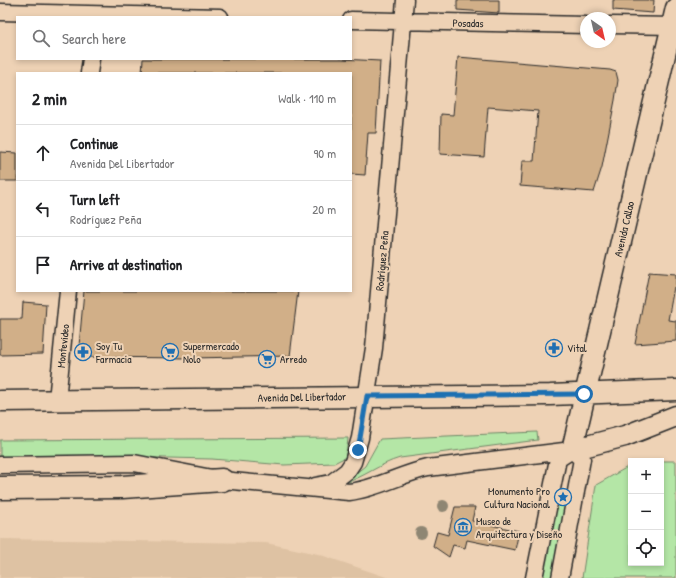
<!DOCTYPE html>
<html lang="en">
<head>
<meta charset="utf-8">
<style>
  body { margin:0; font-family:"Patrick Hand",sans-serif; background:#f6f6f6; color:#202124 }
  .controls { position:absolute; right:12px; bottom:12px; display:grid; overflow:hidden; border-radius:0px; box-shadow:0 2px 6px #0003 }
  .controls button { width:36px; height:36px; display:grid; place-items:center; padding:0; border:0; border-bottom:1px solid #e0e0e0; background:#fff; color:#202124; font:20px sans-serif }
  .compass { position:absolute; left:580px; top:12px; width:36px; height:36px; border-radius:50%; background:#fff; box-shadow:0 2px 6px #0003; rotate:146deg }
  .stop { position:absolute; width:12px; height:12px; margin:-9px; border:3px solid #1f6fb2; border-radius:50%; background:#fff }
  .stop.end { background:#1f6fb2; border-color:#fff; box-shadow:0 1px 4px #0008 }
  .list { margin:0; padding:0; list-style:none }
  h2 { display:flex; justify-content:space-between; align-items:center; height:52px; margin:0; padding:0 16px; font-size:17px }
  h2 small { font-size:13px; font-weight:400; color:#757577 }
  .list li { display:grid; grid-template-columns:26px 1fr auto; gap:12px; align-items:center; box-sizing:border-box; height:56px; padding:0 16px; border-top:1px solid #e0e0e0 }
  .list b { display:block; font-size:15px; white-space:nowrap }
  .list p { margin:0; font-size:13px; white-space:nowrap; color:#757577 }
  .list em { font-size:13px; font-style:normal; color:#757577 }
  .icon { flex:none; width:22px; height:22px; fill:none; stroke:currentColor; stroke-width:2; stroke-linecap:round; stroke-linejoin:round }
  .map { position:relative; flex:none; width:676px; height:578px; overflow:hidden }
  .search { position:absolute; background:#fff; box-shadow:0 2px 6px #0003; left:16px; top:16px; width:336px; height:44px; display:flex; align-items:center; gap:10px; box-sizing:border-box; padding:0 14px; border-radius:0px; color:#757577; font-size:15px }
  .panel { position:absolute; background:#fff; box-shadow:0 2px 6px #0003; left:16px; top:72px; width:336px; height:220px; border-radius:0px }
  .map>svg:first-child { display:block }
</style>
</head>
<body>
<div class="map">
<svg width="676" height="578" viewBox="0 0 676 578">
  <rect width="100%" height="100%" fill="#eed2b5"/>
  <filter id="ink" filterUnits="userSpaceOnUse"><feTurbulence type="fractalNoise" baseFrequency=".025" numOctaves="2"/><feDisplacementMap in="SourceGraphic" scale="8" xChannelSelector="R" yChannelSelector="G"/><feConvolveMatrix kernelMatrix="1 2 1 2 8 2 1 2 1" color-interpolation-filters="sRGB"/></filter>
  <g filter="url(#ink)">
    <path fill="#dec2a3" d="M0 539 266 543 318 554 389 578H0Z"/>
    <path fill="#b4e6a6" stroke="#708868" d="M537 432 538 440 400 458C379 464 363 478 342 484L365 466 380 439Z
      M348 438 346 457 334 463 284 465 212 459 126 457 0 458V440Z
      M661 461H676V578H582L596 485 631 465V563H661Z
      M558 493 569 495 553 578H541Z"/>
    <path fill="#d1af88" stroke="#2b2b2b" d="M457 0H499V13L457 10Z
      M613 0H654L653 13 613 10Z
      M458 57 610 70 616 72 618 80 615 100 602 167 594 192 520 186 522 161H534L538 111 488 107 484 157 440 154 441 114 453 115Z
      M143 59H341L380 61 376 133H368L365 175 351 174V73H142Z
      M0 152 17 153V181H0Z
      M649 272 676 274V288L674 287 668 320 676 321V341L635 344Z
      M84 291H298L290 356 192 358 78 357Z
      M23 302 46 304 43 354 0 355V319H22Z
      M455 507H475L472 521 519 531 515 550 467 540 465 548 453 545 449 557 433 546 437 532 448 535Z"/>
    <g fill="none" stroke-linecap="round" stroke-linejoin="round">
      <g stroke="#2b2b2b" stroke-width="19">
        <path id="minor" d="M0 12 220 17
          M351 20 586 25
          M610 25 676 26
          M89 73 91 59
          M57 400 68 291
          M0 465 134 463 222 480 349 492C376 489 401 474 428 468L572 450
          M315 486 331 483 347 471 353 462 360 438 374 348 405 0
          M534 578 558 459 572 450
          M560 578 582 459 572 450"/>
      </g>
      <g stroke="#2b2b2b" stroke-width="23">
        <path id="major" d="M676 8 572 450 625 436 676 416
          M0 401 550 395 676 390"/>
      </g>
      <g stroke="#2b2b2b" stroke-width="25">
        <path id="highway" d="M0 488 122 487 222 480"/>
      </g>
      <use href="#minor" stroke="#eed2b5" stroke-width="16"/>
      <use href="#major" stroke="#eed2b5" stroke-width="20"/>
      <use href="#highway" stroke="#eed2b5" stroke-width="22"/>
    </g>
    <g fill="#8e8673">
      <circle cx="443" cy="506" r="6"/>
      <circle cx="421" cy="533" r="6"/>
    </g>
  </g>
  <g fill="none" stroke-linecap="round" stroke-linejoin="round" filter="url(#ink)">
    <path stroke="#1f6fb2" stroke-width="5" d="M358 450 367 396 584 394"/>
  </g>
  <defs>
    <g id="pharmacy-ring" transform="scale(0.9)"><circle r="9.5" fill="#eed2b5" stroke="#1f6fb2" stroke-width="1.5"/><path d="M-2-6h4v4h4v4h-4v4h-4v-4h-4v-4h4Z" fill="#1f6fb2"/></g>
    <g id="supermarket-ring" transform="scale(0.9)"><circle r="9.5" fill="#eed2b5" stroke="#1f6fb2" stroke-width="1.5"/><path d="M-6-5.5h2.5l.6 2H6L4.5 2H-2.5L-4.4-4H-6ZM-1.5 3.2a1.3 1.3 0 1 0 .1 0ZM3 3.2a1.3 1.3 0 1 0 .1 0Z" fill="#1f6fb2"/></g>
    <g id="sight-ring" transform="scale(0.9)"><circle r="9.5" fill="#eed2b5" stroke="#1f6fb2" stroke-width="1.5"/><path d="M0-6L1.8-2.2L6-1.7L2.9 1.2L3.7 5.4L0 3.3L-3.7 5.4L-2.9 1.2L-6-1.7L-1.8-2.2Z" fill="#1f6fb2"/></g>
    <g id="museum-ring" transform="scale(0.9)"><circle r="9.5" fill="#eed2b5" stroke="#1f6fb2" stroke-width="1.5"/><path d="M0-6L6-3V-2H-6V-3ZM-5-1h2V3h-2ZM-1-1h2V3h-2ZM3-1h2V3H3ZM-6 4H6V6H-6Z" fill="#1f6fb2"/></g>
  </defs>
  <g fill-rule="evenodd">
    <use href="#pharmacy-ring" x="554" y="348"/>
    <use href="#pharmacy-ring" x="83" y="352"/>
    <use href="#supermarket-ring" x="170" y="352"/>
    <use href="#supermarket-ring" x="267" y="359"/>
    <use href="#sight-ring" x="563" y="497"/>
    <use href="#museum-ring" x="463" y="527"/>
  </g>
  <g text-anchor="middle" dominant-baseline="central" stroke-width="4" stroke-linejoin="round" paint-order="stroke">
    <g font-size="11" fill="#2b2b2b" stroke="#eed2b5">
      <text transform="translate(468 23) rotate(1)">Posadas</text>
      <text transform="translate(624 229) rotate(-77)">Avenida Callao</text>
      <text transform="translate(382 261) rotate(-85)">Rodríguez Peña</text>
      <text transform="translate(63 346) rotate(-84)">Montevideo</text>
      <text transform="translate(302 397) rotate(-1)">Avenida Del Libertador</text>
    </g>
    <g font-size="11" fill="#2b2b2b" stroke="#eed2b5" text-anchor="start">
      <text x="96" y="346">Soy Tu<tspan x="96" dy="13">Farmacia</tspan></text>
      <text x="183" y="346">Supermercado<tspan x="183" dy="13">Nolo</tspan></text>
      <text x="567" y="348">Vital</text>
      <text x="280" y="359">Arredo</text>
      <text x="550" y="491" text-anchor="end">Monumento Pro<tspan x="550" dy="13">Cultura Nacional</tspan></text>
      <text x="476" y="521">Museo de<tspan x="476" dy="13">Arquitectura y Diseño</tspan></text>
    </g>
  </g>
</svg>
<div class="controls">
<button>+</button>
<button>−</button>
<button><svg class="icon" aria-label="locate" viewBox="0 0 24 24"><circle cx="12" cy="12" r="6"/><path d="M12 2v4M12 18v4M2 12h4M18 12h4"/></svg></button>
</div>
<svg class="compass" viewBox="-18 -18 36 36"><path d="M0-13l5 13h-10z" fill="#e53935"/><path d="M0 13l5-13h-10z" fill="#757577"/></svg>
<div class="stop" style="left:584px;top:394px"></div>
<div class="stop end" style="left:358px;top:450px"></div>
<div class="search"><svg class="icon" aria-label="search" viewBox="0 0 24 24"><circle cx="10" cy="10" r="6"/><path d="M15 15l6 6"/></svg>Search here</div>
<section class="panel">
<h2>2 min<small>Walk · 110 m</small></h2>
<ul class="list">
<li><svg class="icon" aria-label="ahead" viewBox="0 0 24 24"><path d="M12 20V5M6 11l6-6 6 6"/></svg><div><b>Continue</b><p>Avenida Del Libertador</p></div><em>90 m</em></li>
<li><svg class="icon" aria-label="left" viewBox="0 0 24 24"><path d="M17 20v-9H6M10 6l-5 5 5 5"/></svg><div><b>Turn left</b><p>Rodríguez Peña</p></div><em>20 m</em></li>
<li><svg class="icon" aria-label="arrive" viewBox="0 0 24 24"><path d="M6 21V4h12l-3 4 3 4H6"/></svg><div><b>Arrive at destination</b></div></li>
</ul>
</section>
</div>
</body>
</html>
